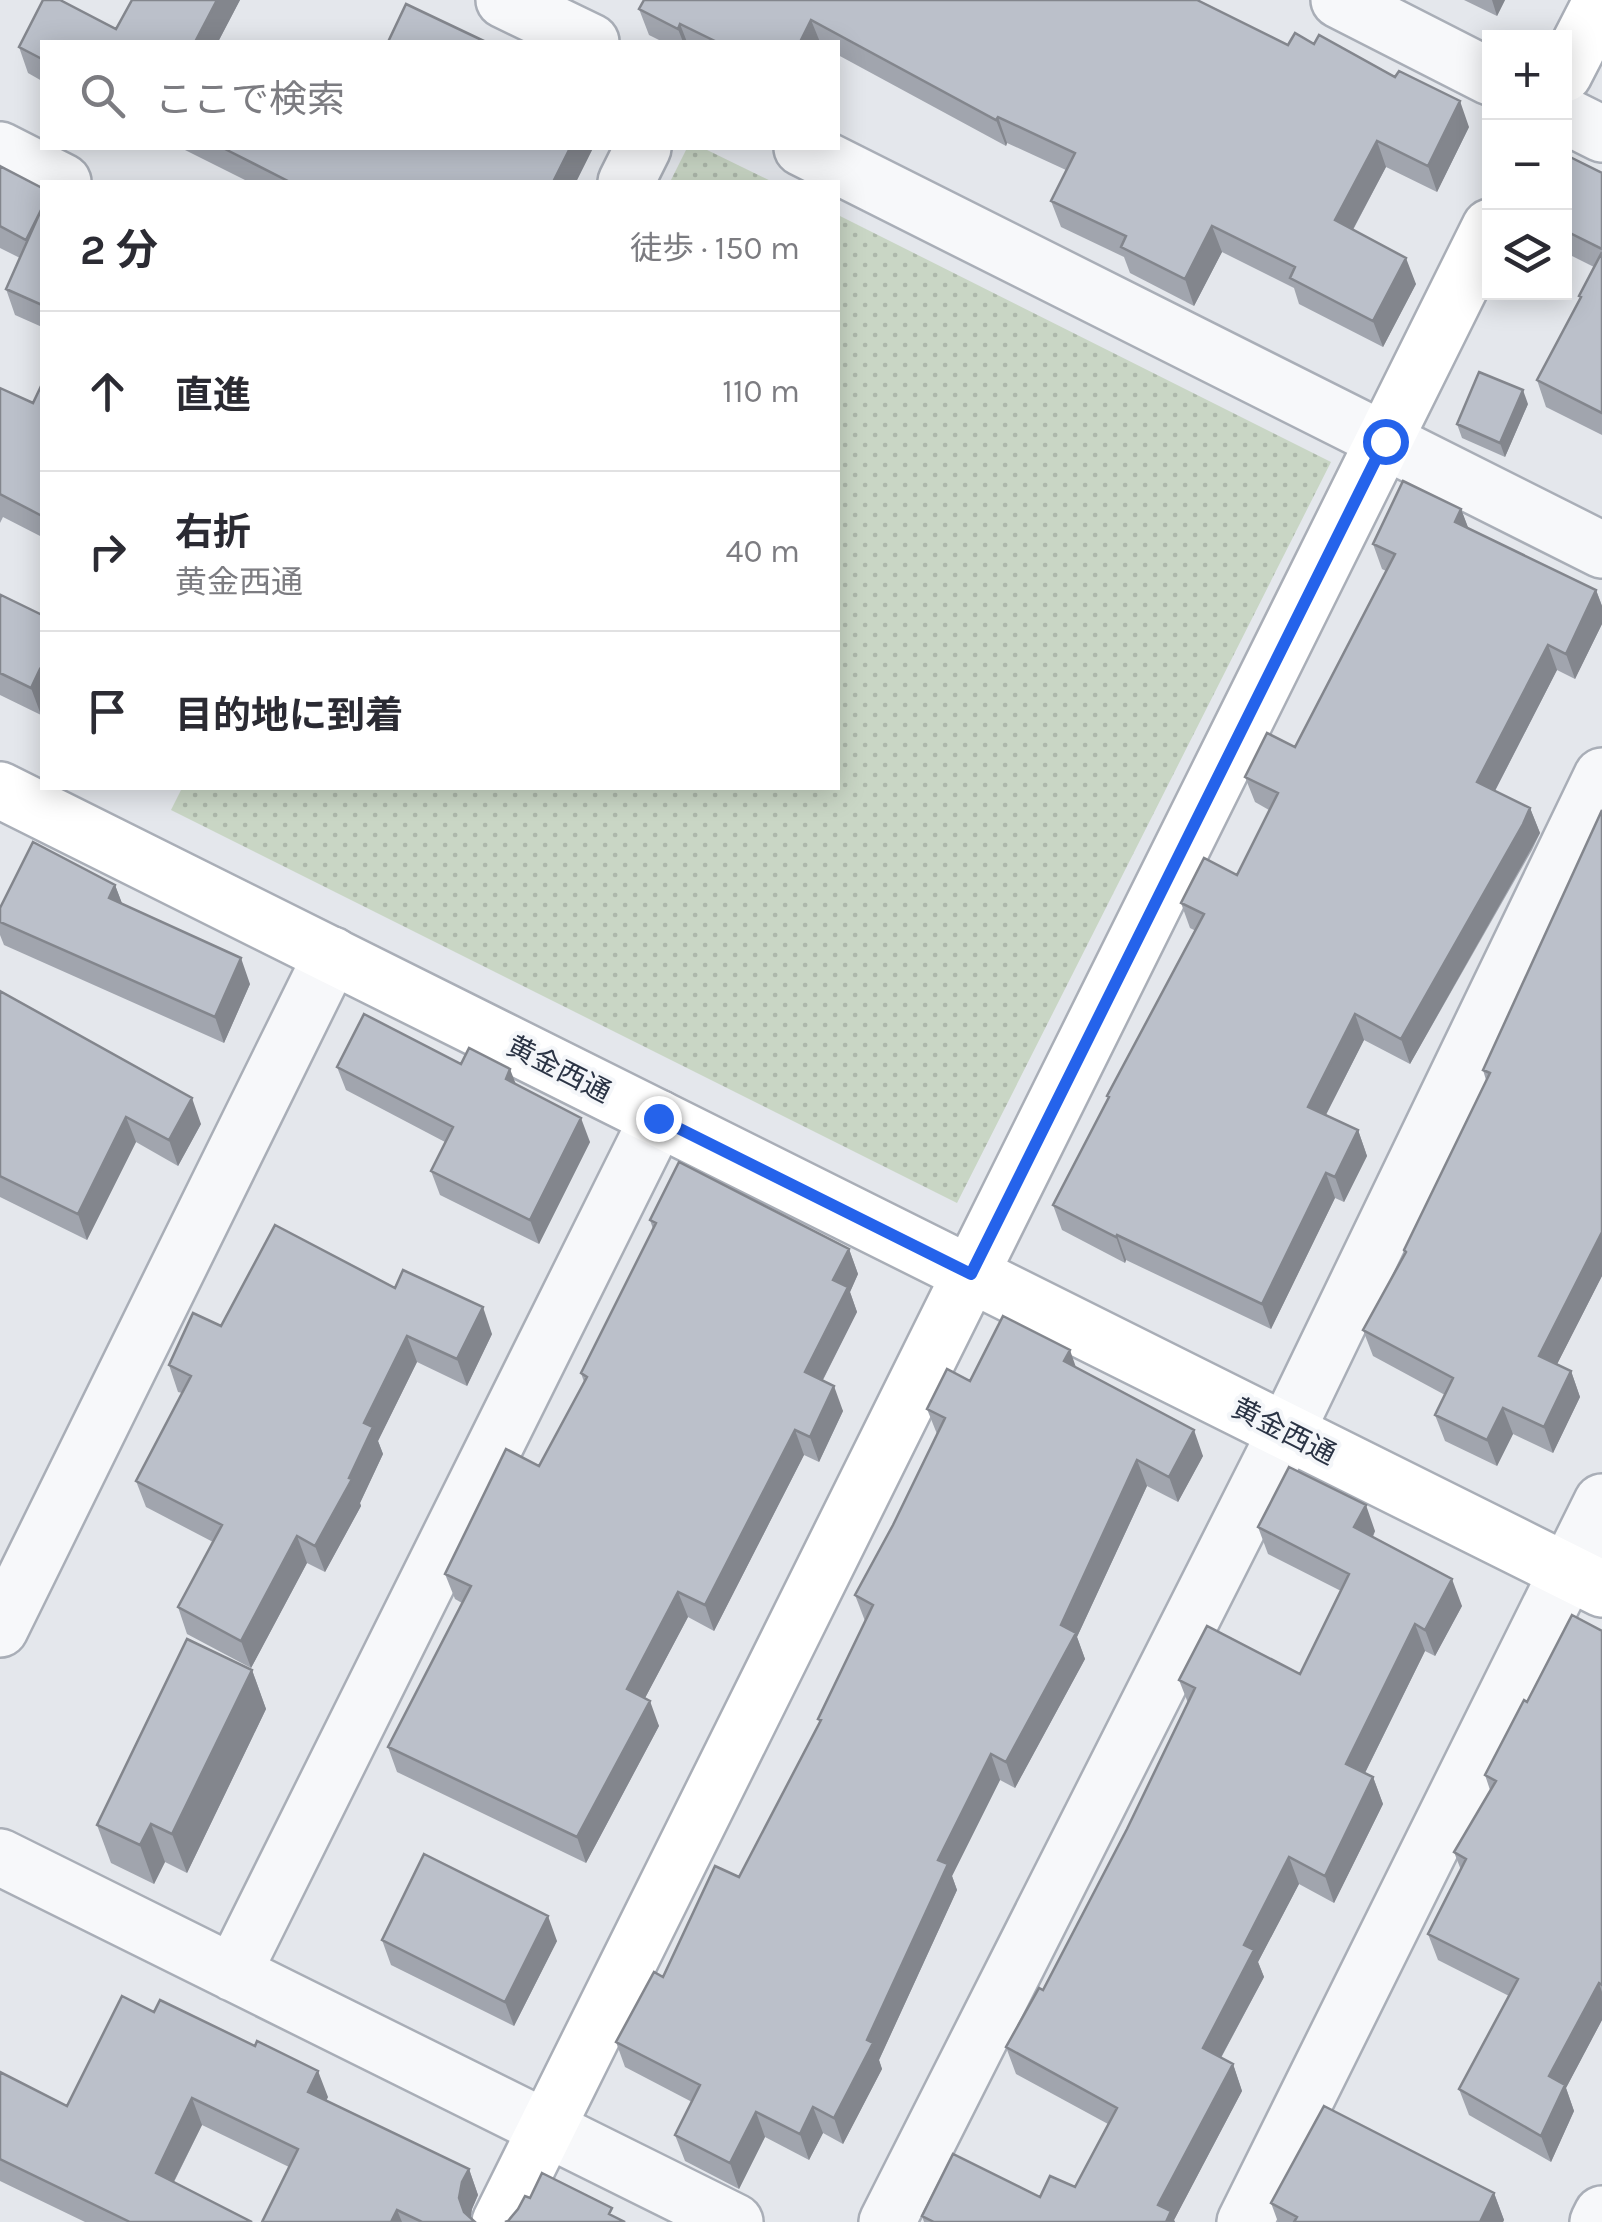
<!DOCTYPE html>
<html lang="ja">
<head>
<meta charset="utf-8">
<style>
  body { margin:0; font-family:Karla,"Noto Sans JP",sans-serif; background:#f2f2f3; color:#2b2b33 }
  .controls { position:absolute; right:30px; top:30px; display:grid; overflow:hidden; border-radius:0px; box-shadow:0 5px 25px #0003 }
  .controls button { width:90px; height:90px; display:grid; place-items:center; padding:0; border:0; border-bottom:2px solid #e1e1e2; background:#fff; color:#2b2b33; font:50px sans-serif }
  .stop { position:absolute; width:30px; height:30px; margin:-22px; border:8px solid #2563eb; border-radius:50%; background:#fff }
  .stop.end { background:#2563eb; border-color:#fff; box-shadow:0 2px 10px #0008 }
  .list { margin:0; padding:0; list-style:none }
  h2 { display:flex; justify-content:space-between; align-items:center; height:130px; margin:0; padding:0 40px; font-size:42px }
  h2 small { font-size:32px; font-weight:400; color:#7c7c81 }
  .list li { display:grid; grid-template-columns:65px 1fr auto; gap:30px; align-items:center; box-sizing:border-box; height:160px; padding:0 40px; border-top:2px solid #e1e1e2 }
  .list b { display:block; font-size:38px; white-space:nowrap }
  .list p { margin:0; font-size:32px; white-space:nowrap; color:#7c7c81 }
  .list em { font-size:32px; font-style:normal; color:#7c7c81 }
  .icon { flex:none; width:55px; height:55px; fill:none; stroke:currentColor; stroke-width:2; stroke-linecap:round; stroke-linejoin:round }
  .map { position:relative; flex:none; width:1602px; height:2222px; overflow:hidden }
  .search { position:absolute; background:#fff; box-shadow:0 5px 25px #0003; left:40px; top:40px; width:800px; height:110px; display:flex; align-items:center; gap:25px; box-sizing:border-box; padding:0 35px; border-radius:0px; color:#7c7c81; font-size:38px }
  .panel { position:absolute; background:#fff; box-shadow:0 5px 25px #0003; left:40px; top:180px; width:800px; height:610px; border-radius:0px }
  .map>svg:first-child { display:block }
</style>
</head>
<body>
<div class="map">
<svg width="1602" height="2222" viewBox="0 0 1602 2222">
  <defs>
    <pattern id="park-dots" width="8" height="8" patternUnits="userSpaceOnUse" patternTransform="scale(2.5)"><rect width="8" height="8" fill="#c9d6c5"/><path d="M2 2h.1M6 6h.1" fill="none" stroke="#adb8ab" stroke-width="1.8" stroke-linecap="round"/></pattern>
  </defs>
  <rect width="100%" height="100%" fill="#e4e7ec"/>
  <path fill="url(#park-dots)" d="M687 148H703L773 182H670Z
    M838 215 1331 462 957 1203 171 810 182 788H838Z"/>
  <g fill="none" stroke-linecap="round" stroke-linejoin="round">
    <g stroke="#a9aeb7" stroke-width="60">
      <path id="street" d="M504 0 591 42
        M1339 0 1490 77
        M1564 115 1602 134
        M802 148 1602 550
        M0 150 63 182
        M626 182 643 148
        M0 1629 332 955
        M0 1857 735 2222
        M233 1973 658 1118
        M887 2222 1286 1432 1602 776
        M1245 2222 1602 1502
        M1598 2222 1602 2214"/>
    </g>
    <g stroke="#a9aeb7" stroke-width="60">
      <path id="secondary" d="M1564 74 1602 0
        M0 790 1602 1589
        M500 2222 1490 227"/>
    </g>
    <use href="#street" stroke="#f7f8fa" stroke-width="55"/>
    <use href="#secondary" stroke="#fff" stroke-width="55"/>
  </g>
  <path fill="#a1a5ae" d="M43 0H60L116 29 132 0H240L218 42H42V81L28 73 19 47Z
    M1464 0H1505L1497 16Z
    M639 9 1288 45 1469 127 1437 192 1386 167 1353 230 1416 284 1383 347 1299 304 1294 288 1222 252 1194 306 1130 273 1124 257 1061 227 1051 201 1066 170 1007 143 1006 146 838 55V42H663L649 35Z
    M181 148H593L576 182H249Z
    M1564 154 1602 173V435L1546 407 1537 380 1580 299 1579 296 1594 267 1564 252Z
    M0 166 42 188V327L15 315 6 289 20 258 0 248Z
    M42 384V537L3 517 0 523V388L33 403Z
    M1528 404 1505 457 1462 438 1457 424Z
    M1461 509 1468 528 1596 590 1602 606V624L1575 679 1557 670 1495 791 1530 808 1540 833 1532 850 1410 1064 1364 1040 1326 1115 1358 1130 1367 1156 1344 1202 1335 1198 1271 1329 1126 1260 1125 1263 1062 1230 1053 1205 1108 1099 1107 1096 1196 931 1190 928 1181 903 1237 875 1269 810 1255 802 1245 777 1295 747 1386 571 1382 569 1373 544Z
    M0 598 42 615V711L41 715 0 695Z
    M1602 810V1276L1557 1364 1571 1371 1580 1397 1553 1453 1513 1434 1497 1466 1445 1441 1435 1415 1445 1395 1373 1356 1363 1330 1405 1254 1404 1250 1486 1080 1483 1070Z
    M115 885 122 904 250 984 224 1043 4 945 0 935V908Z
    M0 991 201 1124 178 1166 136 1142 87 1240 0 1197Z
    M461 1064 516 1084 590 1142 539 1244 440 1195 431 1171 445 1142 346 1090 337 1067Z
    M650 1220 849 1249 858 1274 850 1292 857 1312 823 1380 843 1411 819 1462 804 1455 714 1631 688 1617 645 1698 659 1726 586 1863 397 1772 388 1747 462 1603 455 1599 445 1574 539 1466 584 1382 581 1373 653 1229Z
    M395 1288 492 1334 467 1386 417 1362 378 1441 383 1454 360 1503 361 1506 325 1572 307 1563 251 1668 187 1634 178 1607 213 1542 146 1507 136 1481 182 1393 178 1392 169 1365 221 1326Z
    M1076 1367 1203 1456 1178 1502 1147 1486 1077 1637 1085 1659 1015 1788 1000 1780 952 1876 957 1890 879 2060 882 2069 843 2144 823 2133 809 2160 765 2137 739 2189 685 2161 675 2135 692 2102 625 2067 616 2042 739 1877 820 1723 818 1719 865 1621 855 1595 893 1525 937 1434 927 1409 970 1381Z
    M1258 1527 1375 1531 1373 1537 1462 1606 1435 1656 1425 1651 1365 1773 1373 1777 1383 1804 1334 1903 1299 1884 1258 1962 1264 1977 1221 2058 1233 2064 1242 2091 1174 2220 1175 2222H924L922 2216 1040 2197 1075 2187 1108 2124 1016 2074 1006 2047 1043 1990 1127 1829 1188 1703 1179 1680 1300 1674 1341 1591 1268 1554Z
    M1602 1631V2020L1566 2088 1574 2111 1551 2162 1469 2115 1459 2089 1509 1996 1438 1960 1428 1934 1461 1870 1454 1852 1490 1790 1485 1775 1527 1702Z
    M252 1670 266 1709 187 1873 165 1862 154 1884 111 1863 97 1825Z
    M382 1940 557 1941 514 2026 391 1965Z
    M122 1996 328 2097 326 2100 469 2169 478 2195 472 2209 470 2218 475 2222H262L289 2167 202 2125 174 2182 252 2222H85L0 2181V2072L67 2106Z
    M1494 2193 1504 2220 1503 2222H1278L1271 2203Z"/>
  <path fill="#83868d" d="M217 0H240L218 42H195Z
    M1492 0H1505L1497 16Z
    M811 20 820 42H800Z
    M680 24 687 42H683L678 29Z
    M1460 101 1469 127 1437 192 1428 166Z
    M998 117 1007 143 1006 146 996 120Z
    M1377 141 1386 167 1344 246 1335 220Z
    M570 148H593L576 182H553Z
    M1212 226 1222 252 1194 306 1185 279Z
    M1406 258 1416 284 1383 347 1373 321Z
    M1523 390 1528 404 1505 457 1500 443Z
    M1461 509 1471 535 1455 522Z
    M1596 590 1602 606V624L1575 679 1566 654Z
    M1548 645 1557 670 1486 808 1477 782Z
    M40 669 42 676V711L41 715 31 688Z
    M1530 808 1540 833 1410 1064 1401 1039Z
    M115 885 125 911 109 898Z
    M241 958 250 984 224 1043 215 1017Z
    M1355 1014 1364 1040 1317 1132 1308 1107Z
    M510 1069 519 1092 506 1079Z
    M192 1098 201 1124 178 1166 169 1140Z
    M126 1117 136 1142 87 1240 78 1214Z
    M581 1118 590 1142 539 1244 530 1220Z
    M1358 1130 1367 1156 1344 1202 1335 1177Z
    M1326 1173 1335 1198 1271 1329 1262 1304Z
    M1602 1232V1276L1548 1382 1539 1356Z
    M1117 1235 1126 1260 1125 1263 1116 1237Z
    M849 1249 858 1274 850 1292 857 1312 814 1397 805 1372 833 1280Z
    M483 1307 492 1334 467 1386 457 1359Z
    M407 1336 417 1362 378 1441 383 1454 360 1503 361 1506 325 1572 315 1546 349 1478 364 1423Z
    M1070 1350 1079 1376 1064 1361Z
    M1571 1371 1580 1397 1553 1453 1544 1427Z
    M834 1386 843 1411 819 1462 810 1437Z
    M1503 1408 1513 1434 1497 1466 1487 1440Z
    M795 1430 804 1455 714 1631 705 1605Z
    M1194 1430 1203 1456 1178 1502 1169 1477Z
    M1137 1460 1147 1486 1077 1637 1085 1659 1015 1788 1006 1762 1061 1625Z
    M1366 1505 1375 1531 1364 1554 1354 1527Z
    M297 1536 307 1563 251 1668 241 1641Z
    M1452 1579 1462 1606 1435 1656 1425 1630Z
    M678 1592 688 1617 636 1715 627 1689Z
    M1415 1624 1425 1651 1356 1791 1346 1764Z
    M252 1670 266 1709 187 1873 172 1834Z
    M650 1701 659 1726 586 1863 577 1837Z
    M991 1754 1000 1780 952 1876 957 1890 879 2060 882 2069 843 2144 834 2118 867 2040 938 1860Z
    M1373 1777 1383 1804 1334 1903 1325 1876Z
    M151 1824 165 1862 154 1884 140 1845Z
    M1289 1857 1299 1884 1258 1962 1264 1977 1212 2074 1203 2048 1244 1945Z
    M548 1916 557 1941 514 2026 505 2002Z
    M1599 1983 1602 1992V2020L1566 2088 1574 2111 1551 2162 1541 2136 1549 2076Z
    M1233 2064 1242 2091 1174 2220 1175 2222H1164L1158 2205Z
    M318 2071 328 2097 318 2118 308 2092Z
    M192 2098 202 2125 165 2199 156 2173Z
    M813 2107 823 2133 809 2160 800 2134Z
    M756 2112 765 2137 739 2189 730 2163Z
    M469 2169 478 2195 472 2209 470 2222H468L459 2198 462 2182Z
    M1494 2193 1504 2220 1503 2222H1480Z
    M397 2210 402 2222H391Z"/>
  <path fill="#bbc0ca" stroke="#83868d" stroke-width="2.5" d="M43 0H60L116 29 132 0H217L195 42H42V59L19 47Z
    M644 0H1197L1288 45 1295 33 1314 44 1319 35 1395 77 1399 71 1460 101 1428 166 1377 141 1335 220 1406 258 1373 321 1290 278 1295 267 1212 226 1185 279 1121 247 1126 236 1051 201 1075 153 998 117 996 120 811 20 800 42H717L680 24 678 29 639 9Z
    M406 4 486 42H388Z
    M223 148H570L553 182H290Z
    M1564 154 1602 173V249L1564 230Z
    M0 166 42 188V208L26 240 0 226Z
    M42 208V305L6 289Z
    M1602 252V413L1537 380 1581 297 1579 296Z
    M1479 372 1523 390 1500 443 1457 424Z
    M42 384V516L0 494V388L33 403Z
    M1403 481 1461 509 1455 522 1596 590 1566 654 1548 645 1477 782 1530 808 1523 824 1401 1039 1355 1014 1308 1107 1358 1130 1335 1177 1326 1173 1262 1304 1117 1235 1116 1237 1053 1205 1109 1097 1107 1096 1204 914 1181 903 1204 858 1237 875 1278 793 1245 777 1267 733 1295 747 1395 554 1373 544Z
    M1 595 42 615V670L40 669 31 688 0 673V598Z
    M1602 810V1232L1539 1356 1571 1371 1544 1427 1503 1408 1487 1440 1435 1415 1453 1378 1363 1330 1406 1252 1404 1250 1490 1073 1483 1070Z
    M33 842 115 885 109 898 241 958 215 1017 0 922V908Z
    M0 991 192 1098 169 1140 126 1117 78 1214 0 1176Z
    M364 1014 461 1064 469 1048 510 1069 506 1079 581 1118 530 1220 431 1171 453 1127 337 1067Z
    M679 1162 849 1249 833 1280 848 1287 805 1372 834 1386 810 1437 795 1430 705 1605 678 1592 627 1689 650 1701 577 1837 388 1747 471 1586 445 1574 506 1449 539 1466 587 1377 581 1373 656 1223 650 1220Z
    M275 1225 395 1288 403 1270 483 1307 457 1359 407 1336 364 1423 373 1427 349 1478 352 1479 315 1546 297 1536 241 1641 178 1607 222 1525 136 1481 191 1376 169 1365 193 1313 221 1326Z
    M1003 1316 1070 1350 1064 1361 1194 1430 1169 1477 1137 1460 1061 1625 1076 1633 1006 1762 991 1754 938 1860 948 1864 867 2040 873 2043 834 2118 813 2107 800 2134 756 2112 730 2163 675 2135 700 2085 616 2042 654 1972 663 1977 715 1866 739 1877 821 1720 818 1719 873 1605 855 1595 893 1525 945 1418 927 1409 947 1369 970 1381Z
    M1289 1467 1366 1505 1354 1527 1452 1579 1425 1630 1415 1624 1346 1764 1373 1777 1325 1876 1289 1857 1244 1945 1254 1950 1203 2048 1233 2064 1158 2205 1171 2211 1166 2222H934L922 2216 953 2154 1040 2197 1050 2176 1075 2187 1117 2108 1006 2047 1039 1988 1043 1990 1127 1829 1195 1688 1179 1680 1207 1626 1300 1674 1349 1574 1258 1527Z
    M1572 1615 1602 1631V1985L1599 1983 1549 2076 1565 2085 1541 2136 1459 2089 1518 1979 1428 1934 1466 1859 1454 1852 1496 1781 1485 1775 1524 1700 1527 1702Z
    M187 1639 252 1670 172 1834 151 1824 140 1845 97 1825Z
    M424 1854 548 1916 505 2002 382 1940Z
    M122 1996 154 2012 160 2000 255 2046 257 2041 318 2071 308 2092 469 2169 462 2182 459 2198 464 2212 475 2222H422L397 2210 391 2222H262L298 2149 192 2098 156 2173 252 2222H130L0 2159V2072L67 2106Z
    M1324 2106 1494 2193 1480 2222H1294L1297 2217 1271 2203Z
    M542 2173 612 2208 609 2214 625 2222H505L508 2221 518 2209 525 2196 530 2198Z"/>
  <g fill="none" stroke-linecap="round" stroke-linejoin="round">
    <path stroke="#2563eb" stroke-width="12" d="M658 1118 971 1274 1385 441"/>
  </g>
  <g text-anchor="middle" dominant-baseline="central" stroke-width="8" stroke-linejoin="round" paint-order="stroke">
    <g font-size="28" fill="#2b3445" stroke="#f4f6f9">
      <text transform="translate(559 1069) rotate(27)">黄金西通</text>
      <text transform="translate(1284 1431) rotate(27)">黄金西通</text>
    </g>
  </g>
</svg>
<div class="controls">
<button>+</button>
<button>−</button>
<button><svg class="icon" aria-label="layers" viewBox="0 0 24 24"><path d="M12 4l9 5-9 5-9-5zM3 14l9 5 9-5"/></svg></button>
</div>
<div class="stop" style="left:1385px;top:441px"></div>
<div class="stop end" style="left:658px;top:1118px"></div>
<div class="search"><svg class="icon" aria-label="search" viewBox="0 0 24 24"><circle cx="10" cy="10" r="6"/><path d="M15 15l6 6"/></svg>ここで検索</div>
<section class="panel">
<h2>2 分<small>徒歩 · 150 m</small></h2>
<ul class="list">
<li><svg class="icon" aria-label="ahead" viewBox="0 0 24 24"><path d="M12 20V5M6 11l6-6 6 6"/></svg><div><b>直進</b></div><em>110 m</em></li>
<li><svg class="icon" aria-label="right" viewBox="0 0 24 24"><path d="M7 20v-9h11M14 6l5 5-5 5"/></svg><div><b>右折</b><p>黄金西通</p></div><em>40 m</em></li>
<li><svg class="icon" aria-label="arrive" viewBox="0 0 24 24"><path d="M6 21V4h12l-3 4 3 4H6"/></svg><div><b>目的地に到着</b></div></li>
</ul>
</section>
</div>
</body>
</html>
